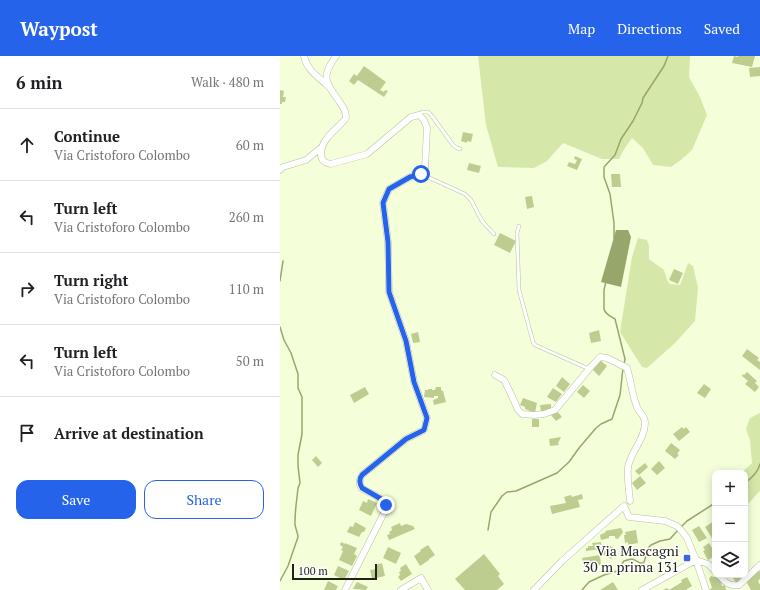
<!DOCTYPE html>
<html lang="en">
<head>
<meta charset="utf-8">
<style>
  body { margin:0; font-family:"PT Serif",serif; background:#f6f6f6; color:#202124 }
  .controls { position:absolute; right:12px; bottom:12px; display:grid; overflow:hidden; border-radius:8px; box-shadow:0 2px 10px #0003 }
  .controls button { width:36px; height:36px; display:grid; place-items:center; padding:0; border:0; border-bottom:1px solid #e0e0e0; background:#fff; color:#202124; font:20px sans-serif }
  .scale { position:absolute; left:12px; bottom:10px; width:85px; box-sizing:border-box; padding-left:4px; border:2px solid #202416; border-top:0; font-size:11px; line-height:14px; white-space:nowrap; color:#202416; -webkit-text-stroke:3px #fff; paint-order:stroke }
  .stop { position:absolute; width:12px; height:12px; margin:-9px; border:3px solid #2563eb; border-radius:50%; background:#fff }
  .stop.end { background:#2563eb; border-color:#fff; box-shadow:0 1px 4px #0008 }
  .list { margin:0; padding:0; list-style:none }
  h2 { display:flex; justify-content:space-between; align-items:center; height:52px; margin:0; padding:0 16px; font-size:17px }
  h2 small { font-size:13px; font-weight:400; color:#757577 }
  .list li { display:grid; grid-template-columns:26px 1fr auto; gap:12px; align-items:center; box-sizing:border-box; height:72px; padding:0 16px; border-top:1px solid #e0e0e0 }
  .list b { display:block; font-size:15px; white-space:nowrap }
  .list p { margin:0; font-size:13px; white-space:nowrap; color:#757577 }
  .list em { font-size:13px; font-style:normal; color:#757577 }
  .actions { display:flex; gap:8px; padding:12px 16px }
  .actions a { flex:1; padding:9px 0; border:1px solid #2563eb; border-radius:12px; text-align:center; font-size:14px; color:#2563eb }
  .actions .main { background:#2563eb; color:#fff }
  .icon { flex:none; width:22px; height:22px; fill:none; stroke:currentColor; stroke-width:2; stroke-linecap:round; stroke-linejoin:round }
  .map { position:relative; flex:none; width:480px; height:534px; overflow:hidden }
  header { display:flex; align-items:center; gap:24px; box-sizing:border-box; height:56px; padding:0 20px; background:#2563eb; color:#fff }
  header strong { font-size:19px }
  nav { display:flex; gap:22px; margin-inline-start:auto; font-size:14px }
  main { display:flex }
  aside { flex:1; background:#fff }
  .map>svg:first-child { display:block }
</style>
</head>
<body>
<header>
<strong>Waypost</strong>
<nav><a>Map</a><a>Directions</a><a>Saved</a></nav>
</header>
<main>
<aside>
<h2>6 min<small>Walk · 480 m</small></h2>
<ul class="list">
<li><svg class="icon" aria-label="ahead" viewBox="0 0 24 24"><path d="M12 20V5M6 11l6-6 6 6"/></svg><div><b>Continue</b><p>Via Cristoforo Colombo</p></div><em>60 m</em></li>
<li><svg class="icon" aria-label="left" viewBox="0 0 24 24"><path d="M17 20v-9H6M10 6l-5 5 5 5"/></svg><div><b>Turn left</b><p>Via Cristoforo Colombo</p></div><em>260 m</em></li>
<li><svg class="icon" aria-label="right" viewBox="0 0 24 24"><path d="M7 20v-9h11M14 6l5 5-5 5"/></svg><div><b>Turn right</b><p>Via Cristoforo Colombo</p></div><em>110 m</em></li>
<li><svg class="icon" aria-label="left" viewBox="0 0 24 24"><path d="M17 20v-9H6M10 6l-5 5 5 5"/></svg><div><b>Turn left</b><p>Via Cristoforo Colombo</p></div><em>50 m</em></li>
<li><svg class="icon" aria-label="arrive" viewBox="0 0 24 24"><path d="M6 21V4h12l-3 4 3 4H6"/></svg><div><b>Arrive at destination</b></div></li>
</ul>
<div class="actions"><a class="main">Save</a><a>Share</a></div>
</aside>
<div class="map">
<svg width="480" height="534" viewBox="0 0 480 534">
  <rect width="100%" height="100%" fill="#f4ffda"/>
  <path fill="#d6e7aa" d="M198 0H410L409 21 420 41 427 59 412 94 402 103 391 111 373 109 363 92 352 82 343 95 339 103H322L283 87 267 105 254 112 218 111 206 69Z
    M358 182 367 184 369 190V203L384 214 387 224 390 228 400 229 408 207 413 210 418 232 415 265 395 287 367 312 362 311 340 276 352 201Z
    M480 357V435L465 451V417H461L472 407 470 384 466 373 470 362Z"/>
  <path fill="#97a76b" d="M336 174H348L351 181 341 231 321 226Z"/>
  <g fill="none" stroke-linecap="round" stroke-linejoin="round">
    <path stroke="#97a76b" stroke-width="1.5" d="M334 182V167L330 138 324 121V111L335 99 341 83 353 65 362 47 363 42 384 10 388 0
      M0 225 3 205
      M326 225 324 234V253C325 258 330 260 335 263L345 303 344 308
      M0 271 4 284 11 297 18 318V332L22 341V378L18 399V410L20 427 18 432C17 443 15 454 15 465 14 471 18 476 18 481L8 510 0 525
      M465 427C472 422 478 416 480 408
      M401 471 407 465 435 447
      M208 474 211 456 222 440 227 436 236 435 277 417 289 406 299 392 316 372 321 368 332 363 340 339 343 312
      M302 534 309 526 324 519 334 516 337 515 344 505C352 502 353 503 360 507H363L364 506 369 491 371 489 380 485 390 483 398 474"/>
  </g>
  <path fill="#bdcd90" d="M454 0 458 1V0H475L472 11 452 7Z
    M84 10 106 26 100 34 104 36 105 34 108 35 104 41 78 24 74 29 69 25 74 18 77 20Z
    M480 11V20L470 21 469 12Z
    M0 34 4 35 3 41H6L5 46H2V48H0Z
    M183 76 193 78 191 86 187 85V87L181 85Z
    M295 100 302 103 297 114 287 110 289 106 295 108 297 104 294 103Z
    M189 107 201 110 199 117 187 114Z
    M331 118H340L341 131H332Z
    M252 140 254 151 247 153 245 141Z
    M220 177 236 185 230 197 214 189Z
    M394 213 403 217 398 228 389 224Z
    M319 274 321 285 311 287 309 277Z
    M138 276 140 286 133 287 131 278Z
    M467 293 479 302 477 304 480 306V314L462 300Z
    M320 304 327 310 319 320 312 313Z
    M467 316 477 325 475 327 479 331 475 336 465 328 468 325 462 320 463 318 464 319Z
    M282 321 290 328 284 336 276 330Z
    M424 328 431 333 425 342 417 337Z
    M303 329 310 335 304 342 297 336Z
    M85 331 89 338 74 347 70 339Z
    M156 331H161V334L163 335 166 346 154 349 153 344 158 342V340H154V342L144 341 145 334H148V333H152V334H155Z
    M273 332 282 338 276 346 267 341Z
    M243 342 257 347 255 357 245 353V351L240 349Z
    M271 348V354L261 356 260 349Z
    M277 355 282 361 276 365 271 359Z
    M252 363H259V371H252Z
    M402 371 404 373 406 371 410 376 399 385 393 378Z
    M281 381 278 387 279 389 270 390 269 383Z
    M391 387 400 394 397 398 399 399 395 403 385 395Z
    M36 400 42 407 38 411 32 404Z
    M379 405 385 412 377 419 371 413Z
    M365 407 368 411 359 419 355 415Z
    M360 420 366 427 357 434 352 427Z
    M302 438 303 443 298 444 300 451 272 458 270 450 286 447 284 441 291 439 292 441Z
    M88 443 97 447 91 460 79 454 83 445 87 447Z
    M434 465 435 467V487L425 471Z
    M75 466 86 472 84 476H82L79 481 67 476 70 470 73 471Z
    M120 467 121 470 126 468 133 470 135 473 109 484 107 479 110 478 109 476 112 474 111 471Z
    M419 470 427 482 419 486 412 474Z
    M341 472 343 476 338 483 335 482V480H329V482L321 484 320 479 326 476 325 475Z
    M356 474 358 487 348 489V486L345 487 344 479H346L345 476Z
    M61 486 65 488V487L77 492 74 498 77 500 72 510 59 504 63 495 61 494 63 491 60 489Z
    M321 486 322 493 306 495V492H308V490H313L312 487Z
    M429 487 435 497V500L428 504 423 495 425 494 423 491Z
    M327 488 337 494 331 503 322 498Z
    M148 489 155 499 149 503V504L140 510 134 500 141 495 140 494Z
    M108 491 121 497 116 508 103 502Z
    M204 498 220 518 218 520 224 528 217 534H185L175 523Z
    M320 499 321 509 304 512 302 502Z
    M102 507 105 520 92 523 90 514 97 513 96 509Z
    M126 508 132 518 121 525 118 521 120 519 119 516 121 515 120 512Z
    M58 510 69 515 64 524 54 519Z
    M479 514 480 516V523L478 525 480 529V534H471L466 525Z
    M451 519H458L462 524 457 528Z
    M431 520 434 521 437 520 438 523H440L442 530 445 529 446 534H430V533L432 532 429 523Z
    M407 521 412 530 407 533V534H383L387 532 389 534 402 526 401 524Z
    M48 525 58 530 56 534H44Z
    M77 526 88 531 86 534 73 533Z
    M333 526 338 534H320Z"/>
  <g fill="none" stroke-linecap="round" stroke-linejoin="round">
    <g stroke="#b6c09d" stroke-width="4">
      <path id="service" d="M139 59 142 56H148L152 60 173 89 177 92 180 93
        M141 118 185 138 191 144 202 165 214 178
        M239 170 237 177 239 234 253 286 255 289 309 313"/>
    </g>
    <g stroke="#b6c09d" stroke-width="7">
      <path id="minor" d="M24 0C27 14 37 20 48 30
        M56 0C41 20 45 26 59 45 63 51 66 54 66 62 58 73 41 82 41 98 41 105 45 107 51 108L87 98 131 61 139 59 144 64 147 72 145 113 141 118 130 121 109 133 103 147 108 186 109 236 126 285 134 326 147 362 144 374 126 383 82 419C79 423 79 427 81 432 90 438 106 441 106 453L65 534
        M0 114 3 111 26 104 42 91
        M215 319 224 324 231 338 238 354 242 358 254 359 264 358 275 354 309 313 320 301 327 302 347 312C351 325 352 339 357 351 359 357 365 359 365 367 365 383 351 395 348 411 347 419 349 436 350 445
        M416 504 428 508 435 515
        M439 519C446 527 448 530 459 529L480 509
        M121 534 141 522 148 534
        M254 534 282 505 344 450 349 461 385 465 397 470 401 474 407 482 416 504 426 534
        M362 534 416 504"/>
    </g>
    <use href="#service" stroke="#fff" stroke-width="3"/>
    <use href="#minor" stroke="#fff" stroke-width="6"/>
  </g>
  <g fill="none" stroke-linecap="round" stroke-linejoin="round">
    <path stroke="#2563eb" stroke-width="5" d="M106 449 103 444 82 432C79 427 79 423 82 419L126 383 144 374 147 362 134 326 126 285 109 236 108 186 103 147 109 133 130 121 141 118"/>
  </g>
  <rect fill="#3e68da" stroke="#fff" stroke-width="1.5" x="403" y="498" width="8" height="8" rx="2"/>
  <g text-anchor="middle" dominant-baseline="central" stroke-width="3" stroke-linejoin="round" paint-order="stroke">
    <g font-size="14" fill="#202416" stroke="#fff" text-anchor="end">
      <text x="399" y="494">Via Mascagni<tspan x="399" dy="16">30 m prima 131</tspan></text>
    </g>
  </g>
</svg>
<div class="controls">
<button>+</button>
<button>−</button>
<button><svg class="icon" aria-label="layers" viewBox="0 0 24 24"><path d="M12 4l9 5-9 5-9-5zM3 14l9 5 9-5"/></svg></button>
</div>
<div class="scale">100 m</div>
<div class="stop" style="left:141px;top:118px"></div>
<div class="stop end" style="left:106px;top:449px"></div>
</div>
</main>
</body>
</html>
